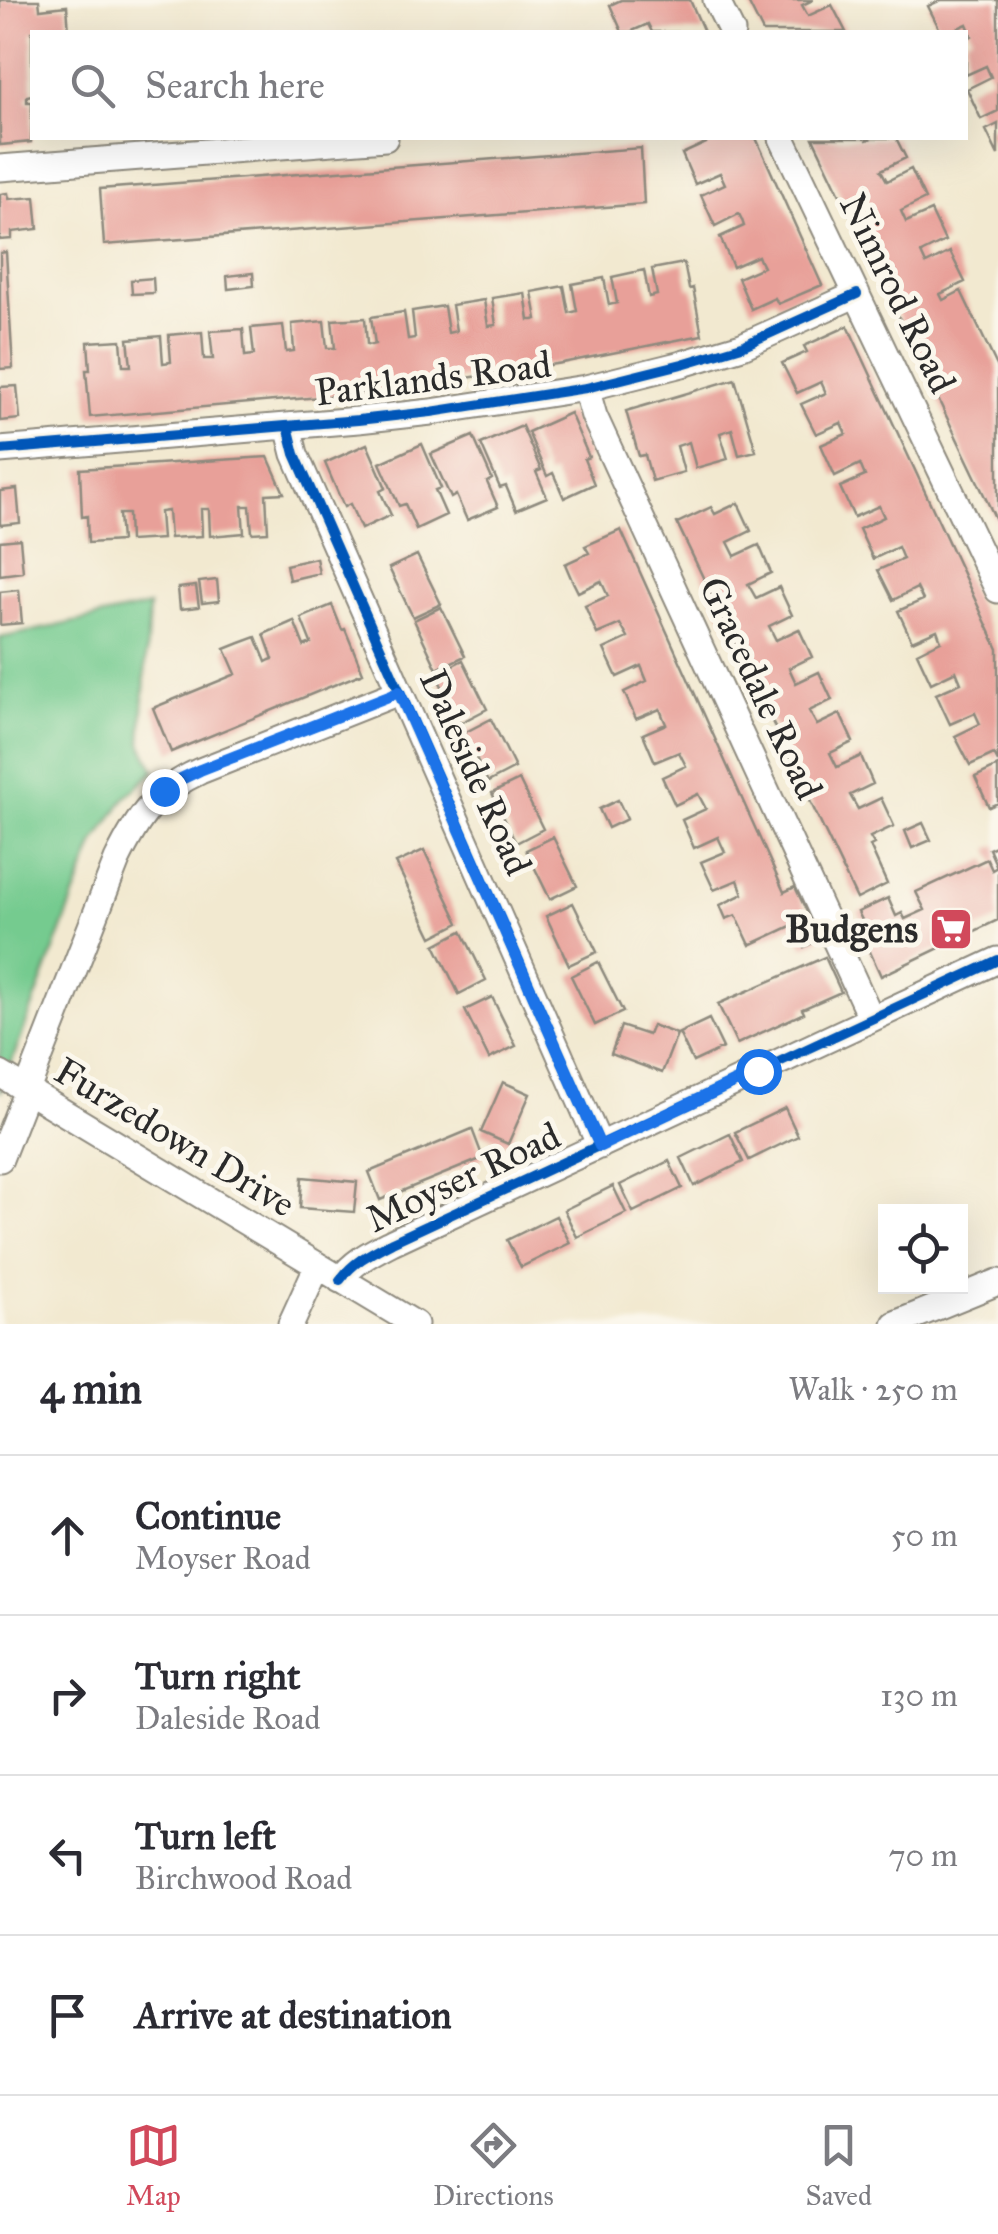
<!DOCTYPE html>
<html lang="en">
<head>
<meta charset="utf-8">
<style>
  body { margin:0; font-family:"IM FELL Great Primer",serif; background:#f2f2f3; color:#2b2b33 }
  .controls { position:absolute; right:30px; bottom:30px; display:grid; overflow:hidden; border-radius:0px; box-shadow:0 10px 40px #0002 }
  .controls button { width:90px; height:90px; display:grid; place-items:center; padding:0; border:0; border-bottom:2px solid #e1e1e2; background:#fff; color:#2b2b33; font:50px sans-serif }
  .stop { position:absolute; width:30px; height:30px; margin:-22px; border:8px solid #1a73e8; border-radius:50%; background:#fff }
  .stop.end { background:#1a73e8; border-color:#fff; box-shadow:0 2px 10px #0008 }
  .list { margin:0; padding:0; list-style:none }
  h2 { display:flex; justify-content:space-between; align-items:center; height:130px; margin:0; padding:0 40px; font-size:42px }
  h2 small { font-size:32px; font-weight:400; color:#7c7c81 }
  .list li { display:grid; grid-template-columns:65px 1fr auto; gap:30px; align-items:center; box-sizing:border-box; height:160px; padding:0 40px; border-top:2px solid #e1e1e2 }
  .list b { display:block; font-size:38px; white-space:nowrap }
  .list p { margin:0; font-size:32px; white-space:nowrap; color:#7c7c81 }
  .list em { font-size:32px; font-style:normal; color:#7c7c81 }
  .icon { flex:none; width:55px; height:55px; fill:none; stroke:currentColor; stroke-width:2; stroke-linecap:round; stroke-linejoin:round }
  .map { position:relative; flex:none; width:998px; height:1324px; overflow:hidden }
  .search { position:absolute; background:#fff; box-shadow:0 10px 40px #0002; left:30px; right:30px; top:30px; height:110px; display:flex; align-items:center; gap:25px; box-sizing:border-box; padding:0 35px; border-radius:0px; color:#7c7c81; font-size:38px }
  .sheet { height:770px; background:#fff }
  nav { display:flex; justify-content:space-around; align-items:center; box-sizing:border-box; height:140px; border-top:2px solid #e1e1e2; background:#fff; font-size:28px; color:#7c7c81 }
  nav a { display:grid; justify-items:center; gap:5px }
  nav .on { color:#d1495b }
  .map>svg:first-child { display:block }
</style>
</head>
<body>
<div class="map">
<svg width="998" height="1324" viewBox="0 0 998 1324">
  <rect width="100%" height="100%" fill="#fbf7ec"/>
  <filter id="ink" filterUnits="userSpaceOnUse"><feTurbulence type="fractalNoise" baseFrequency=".01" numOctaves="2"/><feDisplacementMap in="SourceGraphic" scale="20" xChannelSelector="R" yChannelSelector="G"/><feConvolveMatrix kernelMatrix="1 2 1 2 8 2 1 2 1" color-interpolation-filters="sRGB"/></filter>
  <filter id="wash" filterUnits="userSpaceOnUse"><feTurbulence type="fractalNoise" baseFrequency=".0048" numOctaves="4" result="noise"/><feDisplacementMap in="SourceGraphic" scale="40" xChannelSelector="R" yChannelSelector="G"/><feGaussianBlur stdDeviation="2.25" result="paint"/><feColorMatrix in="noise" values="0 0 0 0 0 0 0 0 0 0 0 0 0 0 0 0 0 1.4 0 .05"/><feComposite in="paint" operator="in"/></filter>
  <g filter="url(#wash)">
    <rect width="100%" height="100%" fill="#f2e9d0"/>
    <path fill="#75cb8f" stroke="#507b5d" stroke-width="2.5" d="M149 606 141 743 155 771 125 798 95 842 0 1093V638Z"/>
    <g id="blocks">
      <path fill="#e8a099" d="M0 0H39L40 9 67 6 69 32H32V95L27 96V102H32L31 142 0 145Z
        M621 0H690L704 32H652L648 24 630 32H622L610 5Z
        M747 0H813L802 5 808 16 832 5 846 32H763Z
        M941 0H998V111L981 119 967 89 991 77 986 66 966 75V39L972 36 967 24 949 32H941L928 6Z
        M998 124V155L986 130Z
        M704 138H756L822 285 778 304 775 298 751 309 738 278 763 267 760 261 758 256 733 267 720 237 744 226 742 220 739 214 715 226 701 195 725 184 720 173 695 184 682 154 706 143Z
        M813 138H866L867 140 872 138H896L906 158 881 170 887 181 911 169 925 199 901 211 906 222 931 211 945 241 921 253 926 264 950 252 965 282 940 294 943 300 961 291 998 368V524Z
        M641 148 644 204 104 245 100 189Z
        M8 193 9 199 35 197 38 229 12 232V239L0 240V194Z
        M6 252 13 368 0 369V253Z
        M684 263 689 289 693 288 702 335 562 363 377 392 90 417 86 370H90L88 342 121 340 123 366H131L128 339 161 336 163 363 171 362 169 335 202 332 204 359H213L210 331 243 329 245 356 254 355 251 328 283 325 286 352 294 351 292 324 324 321 327 348H335L332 320 365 318 367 344 371 345 375 344 371 317 404 312 408 339 415 338 412 311 444 306 448 333 456 331 452 305 484 300 488 326 496 325 492 298 525 293 529 320H533L537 319 532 292 564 286 569 313 577 311 572 284 604 278 609 305 617 303 612 277 644 270 649 297 657 295 652 269Z
        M253 273 254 286 228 289 227 276Z
        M153 278 154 293 132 294 131 280Z
        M848 326 998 649V762L994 754 970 765 955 736 980 724 975 713 950 724 936 694 961 683 956 671 931 683 917 653 941 641 937 630 912 641 898 611 923 600 917 588 893 600 878 570 903 559 898 547 873 559 859 529 884 517 879 506 854 517 840 487 865 476 860 464 835 476 821 445 846 434 841 423 816 434 801 404 826 393 821 382 797 393 782 363 807 352 804 346Z
        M735 379 756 451 739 455 732 429 720 433 728 459 696 468 689 442 677 446 684 472 652 481 645 455 639 456 626 411Z
        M17 386 20 419 0 421V387Z
        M570 413 589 457 584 459 594 484 564 498 553 473 547 476 528 432Z
        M522 426 541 470 536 472 547 497 516 510 506 486 500 488 481 444Z
        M473 436 492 479 487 482 498 507 467 520 456 495 451 498 431 454Z
        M367 444 386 488 380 491 391 515 361 529 350 504 344 507 325 463Z
        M422 444 441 488 435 490 446 515 416 529 405 504 399 506 380 463Z
        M268 457 284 493 266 494 268 532 252 533 250 506H242L244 533 210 536 209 509H201L202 536 170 538 168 511 160 512 162 539 129 541 128 514H119L121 541 88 543 87 516 82 517 80 469Z
        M17 489 20 523 0 525V491Z
        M738 503 751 531 728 542 735 556 759 545 771 573 748 584 756 598 779 587 792 615 769 626 776 640 799 629 812 657 789 668 796 683 819 672 832 700 809 711 817 725 840 714 853 742 830 753 837 767 861 756 873 784 850 795 858 809 881 798 894 826 870 837 874 844 870 846 887 884 857 899 677 523 711 507 715 514Z
        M621 530 784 892 795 887 820 939 804 947 793 925 750 945 736 915 726 919 720 905 743 894 738 880 714 890 701 862 725 852 718 837 694 848 682 820 706 809 698 794 675 805 662 777 686 766 679 752 655 762 643 734 666 724 663 717 660 709 636 719 624 692 647 681 641 666 617 677 604 649 628 638 620 624 597 634 585 606 608 596 601 581 578 592 571 578 565 564 589 553 585 546Z
        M20 539 23 572 0 575V541Z
        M417 555 441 604 413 617 389 568Z
        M316 558 319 573 289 580 286 565Z
        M217 580 219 601 202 603 199 582Z
        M196 586 199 607 180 609 178 588Z
        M19 590 22 623 0 625V592Z
        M332 605 342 630 345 629 363 673 171 752 153 708 236 674 225 649 240 643 256 637 266 662 270 660 273 659 264 634 294 621 304 646 311 643 301 618Z
        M441 607 465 656 437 669 414 620Z
        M463 660 487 709 460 723 436 674Z
        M491 719 515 768 488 782 464 733Z
        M998 766V803L989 807 975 777Z
        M519 780 543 829 516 843 492 793Z
        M618 800 627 819 608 828 599 809Z
        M923 823 931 840 912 848 905 831Z
        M553 837 577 886 550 899 526 850Z
        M998 845V920L881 976 861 932 867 930 858 912 888 898 896 916 902 913 905 919 925 910 916 892 987 859 992 870 997 867 989 849Z
        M424 850 459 923 432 937 396 863Z
        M573 903 597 952 569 965 546 916Z
        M462 931 486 980 459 994 435 945Z
        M825 957 841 992 802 1009 804 1013 737 1044 718 1004Z
        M598 962 623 1012 595 1025 571 976Z
        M492 997 516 1046 489 1059 465 1010Z
        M709 1019 723 1048 693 1062 679 1033Z
        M652 1025 677 1034 662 1073 611 1054 621 1026 648 1035Z
        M503 1082 530 1094 508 1144 481 1132Z
        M785 1108 798 1136 749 1160 735 1132Z
        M472 1129 483 1158 380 1200 369 1172Z
        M730 1134 743 1162 694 1186 681 1158Z
        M669 1161 682 1188 633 1212 620 1185Z
        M302 1177 357 1182 354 1212 300 1208Z
        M613 1186 626 1213 577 1237 564 1210Z
        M556 1216 570 1243 521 1267 507 1240Z"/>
    </g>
  </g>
  <g filter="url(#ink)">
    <use href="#blocks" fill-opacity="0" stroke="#8e8a7e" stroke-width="2.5"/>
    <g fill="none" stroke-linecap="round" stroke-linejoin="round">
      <g stroke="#8e8a7e" stroke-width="29">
        <path id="minor" d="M716 0 732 32
          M782 138 998 590
          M0 168 385 138
          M586 388 594 416 871 1018
          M288 426 295 454 600 1146
          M0 450 358 420 431 412 586 388 682 364 742 346 857 294
          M0 1074 415 1324
          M0 1159 117 860C138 817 156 791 200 771L399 692
          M340 1280C354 1261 371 1253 392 1242L998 960
          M291 1324 317 1267
          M895 1324 998 1282"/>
      </g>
      <use href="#minor" stroke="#fff" stroke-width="25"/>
      <g stroke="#fbf7ec" stroke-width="16">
        <path id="cycleway" d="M288 426 295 454 600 1146
          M0 450 358 420 431 412 586 388 682 364 742 346 857 294
          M340 1280C354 1261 371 1253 392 1242L998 960"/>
      </g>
      <use href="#cycleway" stroke="#0057b8" stroke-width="10"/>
    </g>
  </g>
  <g fill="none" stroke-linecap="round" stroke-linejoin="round" filter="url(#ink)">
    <path stroke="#1a73e8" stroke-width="12" d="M164 791 179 780 200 770 399 692 600 1146 758 1071"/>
  </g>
  <defs>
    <g id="supermarket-square" transform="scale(2.25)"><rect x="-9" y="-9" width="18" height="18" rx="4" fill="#d1495b" stroke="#fbf7ec"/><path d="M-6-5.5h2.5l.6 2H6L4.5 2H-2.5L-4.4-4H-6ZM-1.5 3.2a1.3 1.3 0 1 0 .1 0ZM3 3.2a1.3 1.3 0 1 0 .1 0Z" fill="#fff"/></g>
  </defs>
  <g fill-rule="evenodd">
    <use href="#supermarket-square" x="951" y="929"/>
  </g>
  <g text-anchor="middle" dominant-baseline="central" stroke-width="10" stroke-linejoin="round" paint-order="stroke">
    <g font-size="38" fill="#2b2b2b" stroke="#fbf7ec">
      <text transform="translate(898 293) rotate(64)">Nimrod Road</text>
      <text transform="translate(433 378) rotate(-7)">Parklands Road</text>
      <text transform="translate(761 688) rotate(65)">Gracedale Road</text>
      <text transform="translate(476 772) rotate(66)">Daleside Road</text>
      <text transform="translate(175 1137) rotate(31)">Furzedown Drive</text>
      <text transform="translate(463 1177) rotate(-25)">Moyser Road</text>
    </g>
    <g font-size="38" font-weight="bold" fill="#2b2b2b" stroke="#fbf7ec" text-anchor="end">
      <text x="918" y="929">Budgens</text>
    </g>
  </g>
</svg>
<div class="controls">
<button><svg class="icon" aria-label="locate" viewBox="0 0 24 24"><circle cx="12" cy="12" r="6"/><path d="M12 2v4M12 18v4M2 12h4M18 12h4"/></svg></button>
</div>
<div class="stop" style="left:758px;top:1071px"></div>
<div class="stop end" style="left:164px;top:791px"></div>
<div class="search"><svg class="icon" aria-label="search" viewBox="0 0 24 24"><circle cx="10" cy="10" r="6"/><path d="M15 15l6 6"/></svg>Search here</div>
</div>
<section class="sheet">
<h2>4 min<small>Walk · 250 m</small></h2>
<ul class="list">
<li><svg class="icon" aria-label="ahead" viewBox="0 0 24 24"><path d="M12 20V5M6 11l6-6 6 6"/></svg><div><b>Continue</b><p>Moyser Road</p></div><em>50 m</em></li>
<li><svg class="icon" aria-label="right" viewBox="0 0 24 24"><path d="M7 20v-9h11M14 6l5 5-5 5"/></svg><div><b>Turn right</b><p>Daleside Road</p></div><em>130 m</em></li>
<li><svg class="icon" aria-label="left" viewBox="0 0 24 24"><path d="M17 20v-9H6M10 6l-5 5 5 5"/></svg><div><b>Turn left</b><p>Birchwood Road</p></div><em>70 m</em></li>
<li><svg class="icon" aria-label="arrive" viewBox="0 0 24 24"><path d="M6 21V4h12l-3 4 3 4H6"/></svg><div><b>Arrive at destination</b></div></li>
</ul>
</section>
<nav>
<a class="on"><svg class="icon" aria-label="map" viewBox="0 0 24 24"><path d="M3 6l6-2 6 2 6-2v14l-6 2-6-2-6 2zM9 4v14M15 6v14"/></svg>Map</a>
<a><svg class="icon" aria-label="directions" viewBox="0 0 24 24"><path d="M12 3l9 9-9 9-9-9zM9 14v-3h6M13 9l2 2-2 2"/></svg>Directions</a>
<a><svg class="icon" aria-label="saved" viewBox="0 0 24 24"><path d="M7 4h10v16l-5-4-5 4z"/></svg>Saved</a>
</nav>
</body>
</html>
